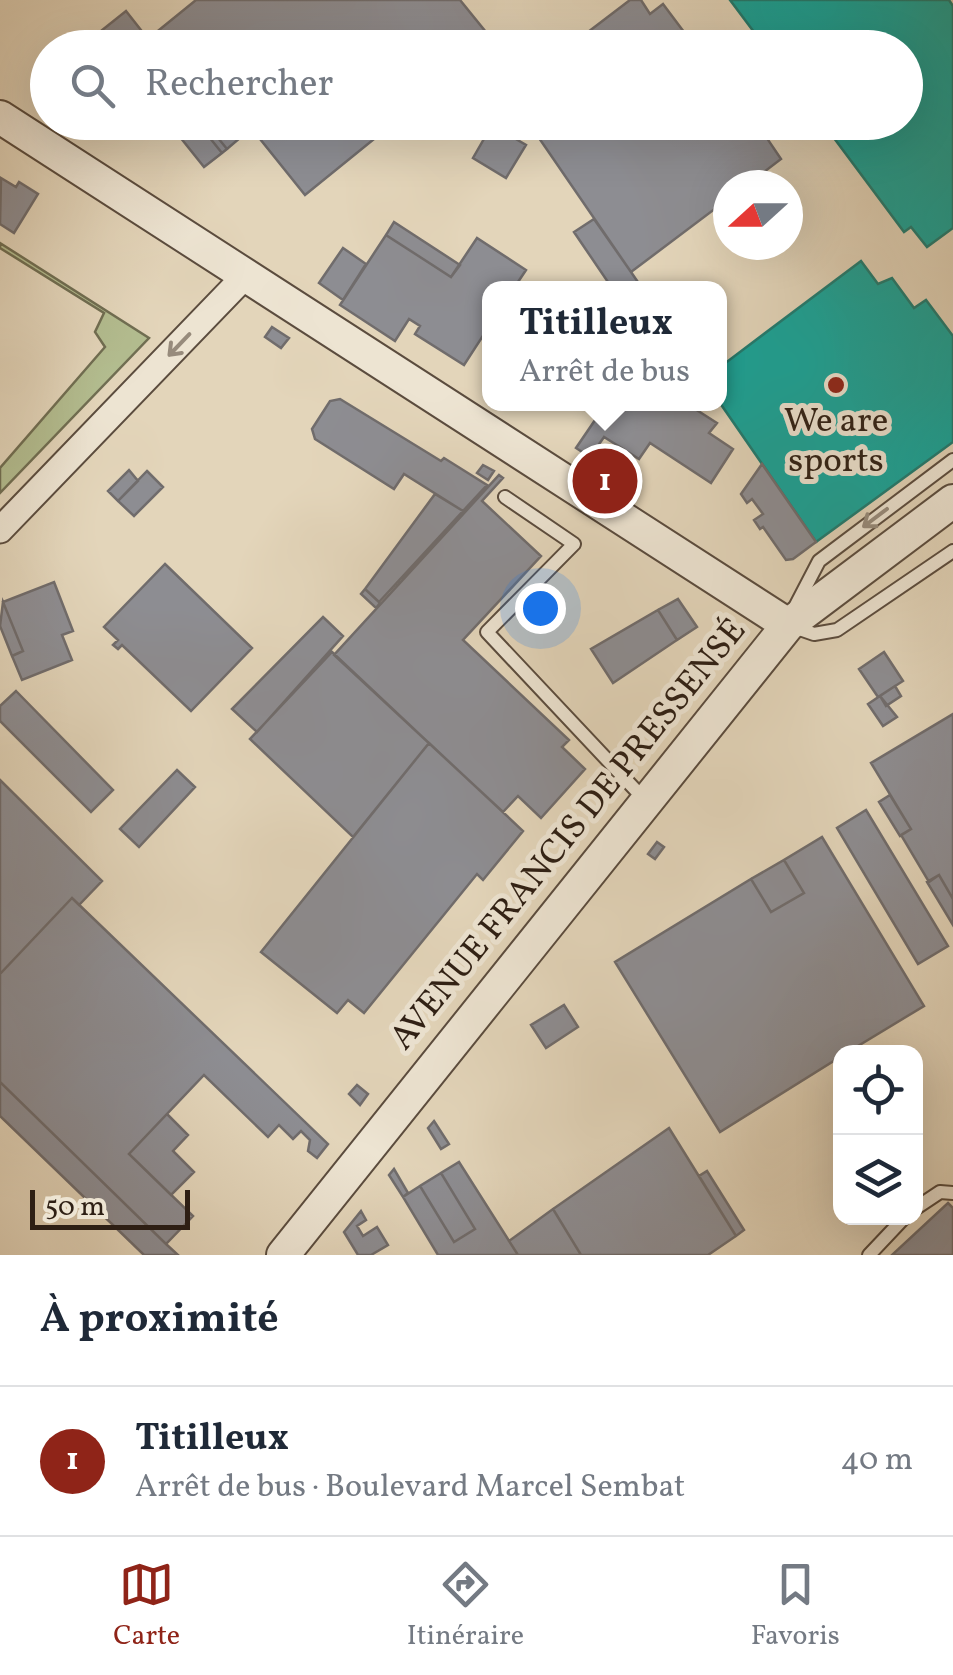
<!DOCTYPE html>
<html lang="fr">
<head>
<meta charset="utf-8">
<style>
  body { margin:0; font-family:Vollkorn,serif; background:#f6f6f7; color:#1f2937 }
  .controls { position:absolute; right:30px; bottom:30px; display:grid; overflow:hidden; border-radius:20px; box-shadow:0 10px 40px #0002 }
  .controls button { width:90px; height:90px; display:grid; place-items:center; padding:0; border:0; border-bottom:2px solid #e0e1e3; background:#fff; color:#1f2937; font:50px sans-serif }
  .compass { position:absolute; left:713px; top:170px; width:90px; height:90px; border-radius:50%; background:#fff; box-shadow:0 10px 40px #0002; rotate:249deg }
  .scale { position:absolute; left:30px; bottom:25px; width:160px; box-sizing:border-box; padding-left:10px; border:5px solid #2e1f14; border-top:0; font-size:28px; line-height:35px; white-space:nowrap; color:#2e1f14; -webkit-text-stroke:8px #ede4d2; paint-order:stroke }
  .you { position:absolute; left:540px; top:608px; width:35px; height:35px; margin:-25px; border:8px solid #fff; border-radius:50%; background:#1a73e8; box-shadow:0 0 0 15px #1a73e833 }
  .badge { display:grid; place-items:center; width:65px; height:65px; border-radius:50%; background:#8f2418; color:#fff; font-size:32px; font-weight:700 }
  .pin { position:absolute; translate:-50% -50%; border:5px solid #fff; box-shadow:0 2px 10px #0006 }
  .popup { position:absolute; left:482px; top:281px; width:245px; height:130px; box-sizing:border-box; display:grid; place-content:center; border-radius:20px; background:#fff; filter:drop-shadow(0 2px 8px #0005); font-size:32px; white-space:nowrap; color:#747a83 }
  .popup b { font-size:38px; color:#1f2937 }
  .popup::after { content:''; position:absolute; left:50%; top:100%; margin-left:-20px; border:20px solid transparent; border-top-color:#fff }
  .list { margin:0; padding:0; list-style:none }
  h2 { display:flex; justify-content:space-between; align-items:center; height:130px; margin:0; padding:0 40px; font-size:42px }
  h2 small { font-size:32px; font-weight:400; color:#747a83 }
  .list li { display:grid; grid-template-columns:65px 1fr auto; gap:30px; align-items:center; box-sizing:border-box; height:150px; padding:0 40px; border-top:2px solid #e0e1e3 }
  .list b { display:block; font-size:38px; white-space:nowrap }
  .list p { margin:0; font-size:32px; white-space:nowrap; color:#747a83 }
  .list em { font-size:32px; font-style:normal; color:#747a83 }
  .icon { flex:none; width:55px; height:55px; fill:none; stroke:currentColor; stroke-width:2; stroke-linecap:round; stroke-linejoin:round }
  .map { position:relative; flex:none; width:953px; height:1255px; overflow:hidden }
  .search { position:absolute; background:#fff; box-shadow:0 10px 40px #0002; left:30px; right:30px; top:30px; height:110px; display:flex; align-items:center; gap:25px; box-sizing:border-box; padding:0 35px; border-radius:55px; color:#747a83; font-size:38px }
  .sheet { height:280px; background:#fff }
  nav { display:flex; justify-content:space-around; align-items:center; box-sizing:border-box; height:140px; border-top:2px solid #e0e1e3; background:#fff; font-size:28px; color:#747a83 }
  nav a { display:grid; justify-items:center; gap:5px }
  nav .on { color:#8f2418 }
  .map>svg:first-child { display:block }
</style>
</head>
<body>
<div class="map">
<svg width="953" height="1255" viewBox="0 0 953 1255">
  <rect width="100%" height="100%" fill="#e3d5ba"/>
  <filter id="stains"><feTurbulence type="fractalNoise" baseFrequency=".002" numOctaves="4"/><feColorMatrix values="0 0 0 0 .2 0 0 0 0 .09 0 0 0 0 .02 0 0 0 .5 -.17"/></filter>
  <radialGradient id="worn" r=".72"><stop offset=".6" stop-color="#630" stop-opacity="0"/><stop offset="1" stop-color="#630" stop-opacity=".3"/></radialGradient>
  <path fill="#b3bd90" stroke="#706e52" stroke-width="2.5" d="M0 243 149 338 0 493V468L105 347 95 332 104 313 0 248Z"/>
  <path fill="#17a398" stroke="#1e7b70" stroke-width="2.5" d="M730 0H949L953 6V228L927 247 911 227 904 232 822 122H906V48H766Z
    M861 261 878 284 892 278 914 308 926 300 953 336V442L816 542 720 403V367Z"/>
  <path fill="#8d8d92" stroke="#706c6c" stroke-width="2.5" d="M196 0H460L494 42 488 48H186L182 43 177 48H105L96 35 126 11 148 39Z
    M630 0H641L650 14 663 4 696 48H567Z
    M168 122H197L222 153 204 167Z
    M197 122H205L227 149 222 153Z
    M205 122H230L241 137 227 149Z
    M236 122H395L305 195 252 129 246 134Z
    M528 122H756L781 159 747 185H728V199L631 272Z
    M492 125 526 145 506 178 473 158Z
    M1 178 16 187 19 182 38 194 14 233 0 224Z
    M594 219 631 272 642 288H612L574 232Z
    M394 222 460 265 451 277 386 235Z
    M386 235 451 277 477 238 526 270 514 288H490V325L464 365 415 334 420 326 409 319 395 341 340 305Z
    M343 248 366 264 343 300 319 283Z
    M272 327 289 338 281 348 265 337Z
    M340 399 441 461 444 458 487 485 463 511 404 474 394 489 315 439 312 429 330 401Z
    M606 404 623 408 626 404H695L692 407 717 423 709 433 733 449 711 483 650 443 639 459 604 437 590 457 576 448Z
    M762 464 816 542 793 559 786 560 763 527 760 529 754 520 763 514 752 499 747 503 741 494Z
    M483 465 494 471 488 480 477 473Z
    M129 470 138 481 118 501 108 491Z
    M147 471 163 487 134 516 118 501Z
    M499 475 503 478 482 501 541 556 463 640 569 740 562 747 585 769 541 818 518 796 503 812 334 655Z
    M435 494 463 511 379 602 365 589Z
    M165 564 252 648 191 711 122 645 118 649 113 645 118 640 104 627Z
    M54 582 73 631 62 635 72 660 22 680 12 656 23 651 3 602Z
    M365 589 380 603 376 608 361 594Z
    M678 599 697 627 677 640 658 610Z
    M3 602 23 651 12 656 0 626Z
    M658 610 677 640 613 683 591 649Z
    M323 617 343 636 257 732 232 709Z
    M332 652 429 743 353 837 250 739Z
    M884 652 903 681 878 697 859 669Z
    M895 686 901 696 886 706 880 696Z
    M16 691 113 790 91 812 0 721V706Z
    M880 696 897 717 883 726 868 704Z
    M953 714V899L939 875 929 882 901 835 911 829 871 763Z
    M429 743 523 831 483 880 477 874 364 1013 348 1000 337 1013 261 952Z
    M177 770 195 787 139 847 120 829Z
    M0 780 102 881 79 905 72 898 0 974Z
    M890 795 911 829 900 836 879 802Z
    M866 810 948 946 918 964 837 828Z
    M822 837 924 1006 848 1052H840V1057L720 1132 615 962 751 879 771 912 804 893 784 860Z
    M657 842 664 847 655 859 648 854Z
    M784 860 804 893 771 912 751 879Z
    M939 875 953 899V925L927 882Z
    M72 898 328 1144 317 1158 308 1151 310 1140 301 1131 293 1139 279 1125 268 1137 204 1075 129 1154 193 1216 166 1244 0 1082V974Z
    M564 1005 578 1027 546 1048 531 1025Z
    M0 1082 166 1244 178 1255H144L0 1116Z
    M357 1085 368 1094 360 1105 349 1094Z
    M167 1114 188 1135 173 1151 194 1172 171 1195 129 1154Z
    M434 1121 449 1144 441 1149 428 1128Z
    M669 1128 736 1236 708 1255H581L553 1209Z
    M459 1162 518 1255H438L403 1197 420 1186 454 1242 475 1229 441 1173Z
    M394 1169 408 1193 403 1197 389 1175Z
    M707 1171 744 1230 736 1236 699 1176Z
    M441 1173 475 1229 454 1242 420 1186Z
    M948 1203 953 1208V1255H892Z
    M553 1209 581 1255H518L509 1241Z
    M361 1211 366 1220 357 1226 363 1236 377 1227 388 1245 371 1255H358L344 1232Z"/>
  <g fill="none" stroke-linecap="round" stroke-linejoin="round">
    <g stroke="#5b4c3e" stroke-width="16">
      <path id="service" d="M505 497 574 544 487 632 645 800
        M794 609 819 561 953 460
        M791 626 814 634 837 630 953 551
        M916 1208 940 1192 953 1193
        M869 1255 904 1218"/>
    </g>
    <g stroke="#5b4c3e" stroke-width="29">
      <path id="minor" d="M0 530 246 275"/>
    </g>
    <g stroke="#5b4c3e" stroke-width="36">
      <path id="tertiary" d="M0 117 788 625
        M283 1255 788 625 953 501"/>
    </g>
    <use href="#service" stroke="#ede4d2" stroke-width="12"/>
    <use href="#minor" stroke="#ede4d2" stroke-width="25"/>
    <use href="#tertiary" stroke="#ede4d2" stroke-width="32"/>
  </g>
  <defs><path id="oneway-shaft" d="M-6 0H5M1.5-3L5.5 0L1.5 3" fill="none" stroke-width="1.6" stroke-linecap="round" stroke-linejoin="round" transform="scale(2.5)"/></defs>
  <g stroke="#978b7c">
    <use href="#oneway-shaft" transform="translate(179 345) rotate(134)"/>
    <use href="#oneway-shaft" transform="translate(875 518) rotate(143)"/>
  </g>
  <circle fill="#8f2418" stroke="#ede4d2" stroke-width="4" cx="836" cy="385" r="10"/>
  <g text-anchor="middle" dominant-baseline="central" stroke-width="10" stroke-linejoin="round" paint-order="stroke">
    <g font-size="35" fill="#2e1f14" stroke="#ede4d2">
      <text x="836" y="422">We are<tspan x="836" dy="40">sports</tspan></text>
    </g>
    <g font-size="35" fill="#2e1f14" stroke="#ede4d2">
      <text transform="translate(569 835) rotate(-51)">AVENUE FRANCIS DE PRESSENSÉ</text>
    </g>
  </g>
  <rect width="100%" height="100%" filter="url(#stains)"/>
  <rect width="100%" height="100%" fill="url(#worn)"/>
</svg>
<div class="controls">
<button><svg class="icon" aria-label="locate" viewBox="0 0 24 24"><circle cx="12" cy="12" r="6"/><path d="M12 2v4M12 18v4M2 12h4M18 12h4"/></svg></button>
<button><svg class="icon" aria-label="layers" viewBox="0 0 24 24"><path d="M12 4l9 5-9 5-9-5zM3 14l9 5 9-5"/></svg></button>
</div>
<svg class="compass" viewBox="-18 -18 36 36"><path d="M0-13l5 13h-10z" fill="#e53935"/><path d="M0 13l5-13h-10z" fill="#747a83"/></svg>
<div class="scale">50 m</div>
<div class="you"></div>
<div class="pin badge" style="left:605px;top:481px">1</div>
<div class="popup"><b>Titilleux</b>Arrêt de bus</div>
<div class="search"><svg class="icon" aria-label="search" viewBox="0 0 24 24"><circle cx="10" cy="10" r="6"/><path d="M15 15l6 6"/></svg>Rechercher</div>
</div>
<section class="sheet">
<h2>À proximité<small></small></h2>
<ul class="list">
<li><span class="badge">1</span><div><b>Titilleux</b><p>Arrêt de bus · Boulevard Marcel Sembat</p></div><em>40 m</em></li>
</ul>
</section>
<nav>
<a class="on"><svg class="icon" aria-label="map" viewBox="0 0 24 24"><path d="M3 6l6-2 6 2 6-2v14l-6 2-6-2-6 2zM9 4v14M15 6v14"/></svg>Carte</a>
<a><svg class="icon" aria-label="directions" viewBox="0 0 24 24"><path d="M12 3l9 9-9 9-9-9zM9 14v-3h6M13 9l2 2-2 2"/></svg>Itinéraire</a>
<a><svg class="icon" aria-label="saved" viewBox="0 0 24 24"><path d="M7 4h10v16l-5-4-5 4z"/></svg>Favoris</a>
</nav>
</body>
</html>
